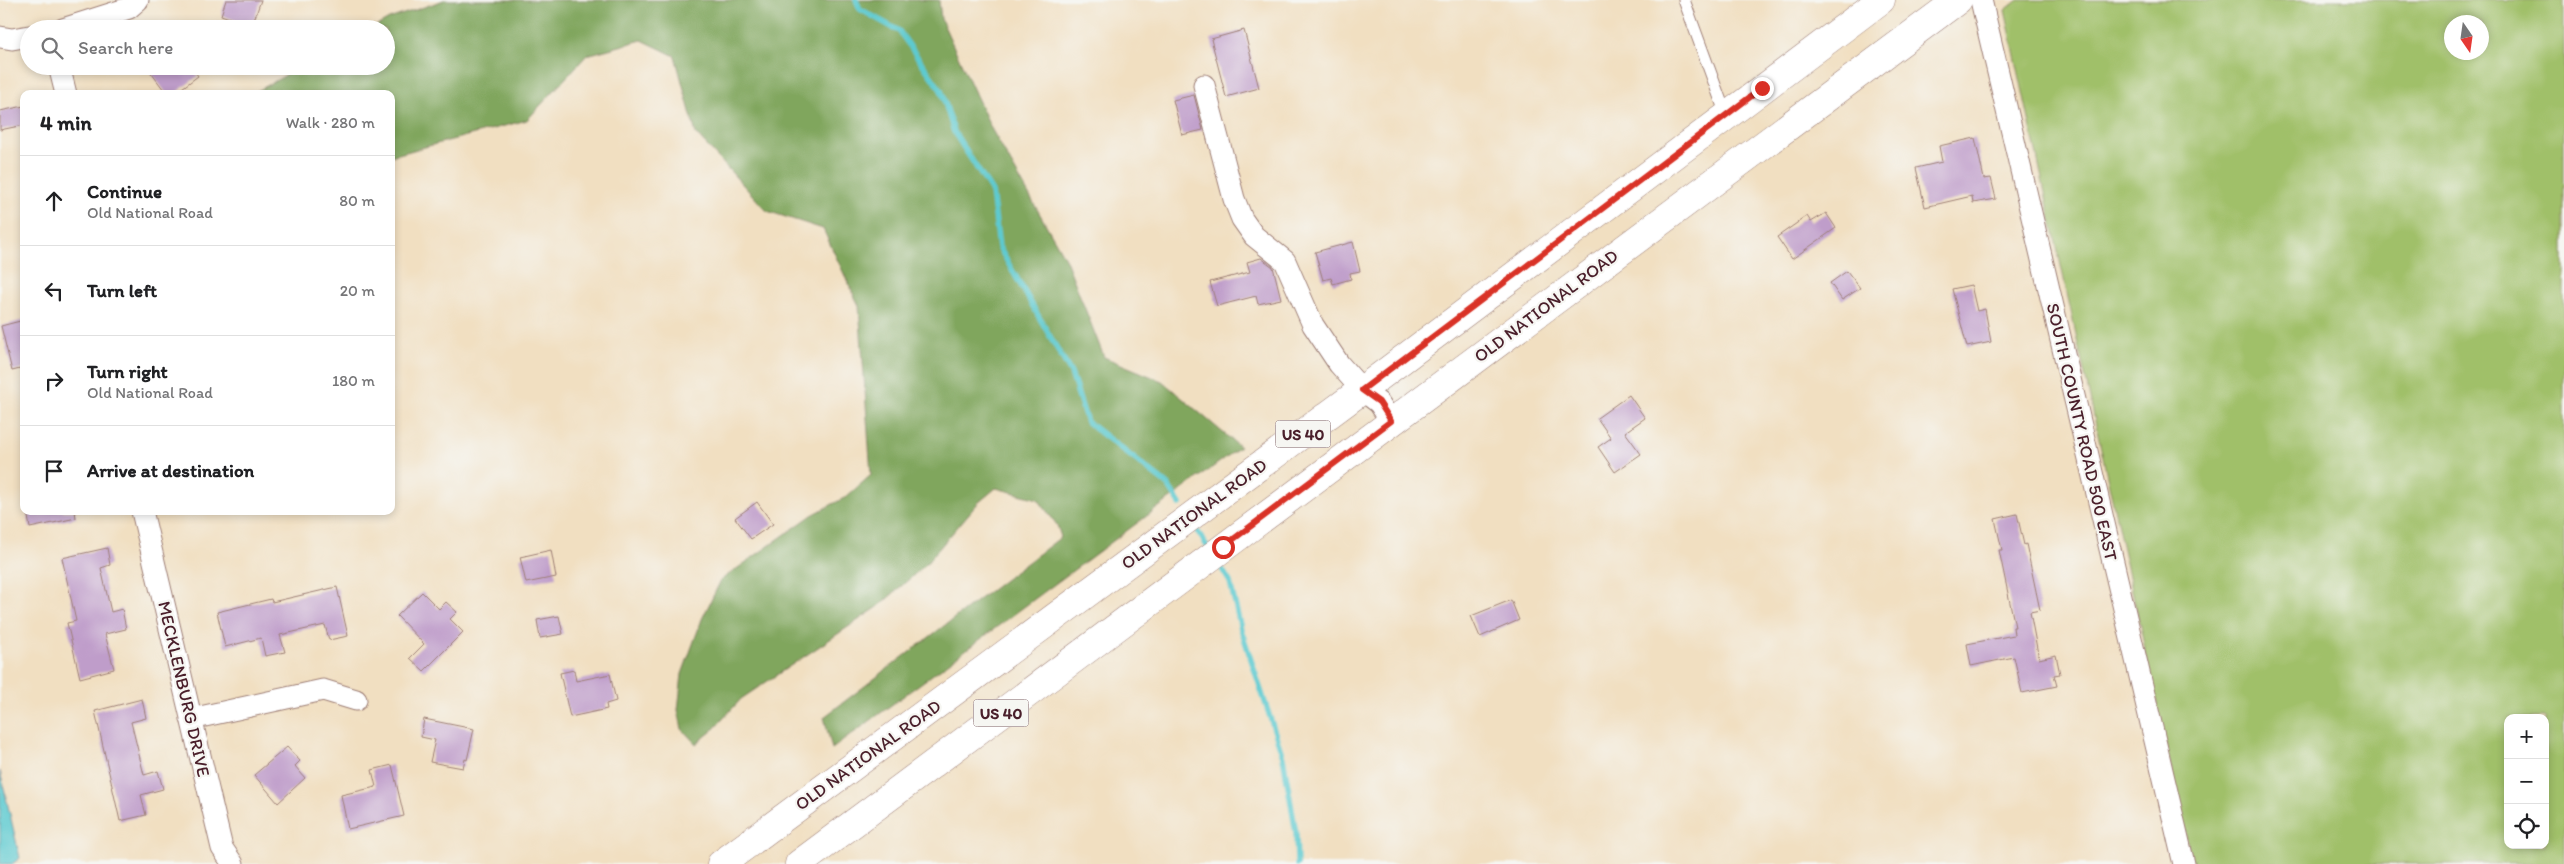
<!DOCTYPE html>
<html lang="en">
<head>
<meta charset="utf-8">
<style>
  body { margin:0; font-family:Itim,sans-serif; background:#f2f2f2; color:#202124 }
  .controls { position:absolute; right:15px; bottom:15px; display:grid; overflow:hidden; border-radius:10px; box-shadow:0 2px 8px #0003 }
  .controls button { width:45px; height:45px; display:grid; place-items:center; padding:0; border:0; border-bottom:1px solid #e0e0e0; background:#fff; color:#202124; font:25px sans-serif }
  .compass { position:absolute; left:2444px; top:15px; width:45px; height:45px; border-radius:50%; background:#fff; box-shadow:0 2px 8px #0003; rotate:167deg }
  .stop { position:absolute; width:15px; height:15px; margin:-11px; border:4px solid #d93025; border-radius:50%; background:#fff }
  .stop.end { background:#d93025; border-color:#fff; box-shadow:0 1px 5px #0008 }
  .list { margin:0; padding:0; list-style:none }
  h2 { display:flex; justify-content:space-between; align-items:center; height:65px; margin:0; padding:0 20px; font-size:21px }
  h2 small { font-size:16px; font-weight:400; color:#757577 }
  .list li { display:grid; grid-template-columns:32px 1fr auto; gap:15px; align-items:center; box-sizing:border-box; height:90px; padding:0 20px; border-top:1px solid #e0e0e0 }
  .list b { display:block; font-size:19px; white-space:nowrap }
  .list p { margin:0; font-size:16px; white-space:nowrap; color:#757577 }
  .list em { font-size:16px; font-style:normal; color:#757577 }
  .icon { flex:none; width:28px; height:28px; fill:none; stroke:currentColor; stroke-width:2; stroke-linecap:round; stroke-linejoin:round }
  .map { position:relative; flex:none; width:2564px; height:864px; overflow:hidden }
  .search { position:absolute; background:#fff; box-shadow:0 2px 8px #0003; left:20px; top:20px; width:375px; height:55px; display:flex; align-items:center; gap:12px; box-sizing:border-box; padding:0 18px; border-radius:28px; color:#757577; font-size:19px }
  .panel { position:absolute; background:#fff; box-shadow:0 2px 8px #0003; left:20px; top:90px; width:375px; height:425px; border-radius:10px }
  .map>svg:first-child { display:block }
</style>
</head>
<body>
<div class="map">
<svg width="2564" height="864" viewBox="0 0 2564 864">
  <rect width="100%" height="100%" fill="#f6f6f2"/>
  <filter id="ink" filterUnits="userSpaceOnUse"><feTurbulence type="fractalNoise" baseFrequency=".02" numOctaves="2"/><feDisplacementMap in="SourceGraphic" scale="10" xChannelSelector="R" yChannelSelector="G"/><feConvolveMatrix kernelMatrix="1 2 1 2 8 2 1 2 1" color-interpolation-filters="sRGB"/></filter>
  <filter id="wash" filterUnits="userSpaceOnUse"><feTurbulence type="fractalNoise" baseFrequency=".0096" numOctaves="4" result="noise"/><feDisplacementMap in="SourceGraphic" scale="20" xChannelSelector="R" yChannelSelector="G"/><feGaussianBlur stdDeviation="1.12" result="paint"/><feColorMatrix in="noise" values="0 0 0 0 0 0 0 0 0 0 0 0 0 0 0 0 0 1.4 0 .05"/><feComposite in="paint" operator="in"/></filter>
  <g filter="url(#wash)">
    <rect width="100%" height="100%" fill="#f1dfc1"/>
    <path fill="#a0c069" stroke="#75704a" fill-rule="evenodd" d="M2018 0H2564V864H2192L2005 10ZM2452 22H2482V52H2452ZM2508 718H2545V845H2508Z"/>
    <path fill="#80a65d" stroke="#656244" d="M444 0H939L941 19 992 130 1066 260 1104 357 1162 381 1240 447 832 749 824 717 1061 537 1057 525 1038 499 996 488 978 503 925 565 878 607 741 699 712 731 696 744 682 729 678 710 682 674 702 619 721 580 812 515 846 497 871 475 859 306 823 229 767 211 696 134 675 56 642 40 587 55 527 120 391 156V94H252L302 66H386V29H371L389 19Z"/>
    <path fill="#5dcad0" stroke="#54747e" d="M0 771 20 858 12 864H0Z"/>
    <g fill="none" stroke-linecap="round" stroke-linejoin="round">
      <path stroke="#5dcad0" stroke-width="5.5" d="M856 0 860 9 899 31 941 90 954 132 992 192 999 247 1071 373 1087 422 1168 485 1180 504
        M1198 532 1209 549
        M1217 561 1230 582 1241 629 1283 757 1296 833 1297 864"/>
    </g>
    <g id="blocks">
      <path fill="#bf9dca" d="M226 0H261L252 26 221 15Z
        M1244 30 1259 88 1226 97 1211 39Z
        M146 66H191L198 76 174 94H167Z
        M1194 95 1203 130 1182 135 1173 100Z
        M24 106V125L0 130V111Z
        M1975 138 1984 179 1991 178 1996 199 1973 203 1972 196 1925 207 1916 168 1942 162 1939 146Z
        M1826 213 1836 228 1792 259 1777 237 1807 216 1811 222Z
        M1353 242 1360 271 1350 273 1351 279 1333 284 1331 278 1323 280 1315 252Z
        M1261 258 1273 267 1281 299 1258 304 1256 296 1217 306 1210 282 1250 272 1247 262Z
        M1847 271 1860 288 1842 300 1830 283Z
        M1971 285 1977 311 1985 309 1991 342 1967 347 1952 289Z
        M24 320V368L12 371 1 326Z
        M1629 395 1645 418 1625 432 1641 454 1615 472 1598 447 1611 438 1597 418Z
        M757 502 773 524 751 539 735 518Z
        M27 511H75L76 518 30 528Z
        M2017 514 2024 545 2026 544 2040 610 2030 612 2039 659 2056 655 2060 674 2054 675 2057 686 2022 693 2014 657 1971 666 1967 644 2014 635 2013 627H2015L1999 550H2002L1995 519Z
        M107 548 110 565 101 568 111 612 122 609 126 629 105 634 114 669 80 678 67 623 76 621 62 558Z
        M551 550 556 577 526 583 520 557Z
        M337 587 348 636 329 640 325 625 280 635 285 652 265 656 261 638 225 647 217 612 271 599 272 602Z
        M422 592 439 609 446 602 457 612 450 619 463 632 424 671 410 658 424 644 397 616Z
        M1511 600 1519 620 1480 637 1471 616Z
        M559 616 563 634 540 638 537 620Z
        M574 670 576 681 610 674 616 701 606 704 607 709 570 717 560 673Z
        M142 699 146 718 131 722 144 775 158 771 163 789 141 795 146 815 120 821 95 711Z
        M424 719 474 729 467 760 465 759 463 768 430 762 435 740 421 737Z
        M287 747 300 761 295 766 305 778 278 803 254 775Z
        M392 765 404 816 348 829 341 795 376 787 372 770Z"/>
    </g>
  </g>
  <g filter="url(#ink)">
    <use href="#blocks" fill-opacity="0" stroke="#9e7f76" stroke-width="1"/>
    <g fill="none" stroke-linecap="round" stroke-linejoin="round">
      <g stroke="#9e7f76" stroke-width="13">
        <path id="service" d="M1684 0 1726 115"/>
      </g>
      <g stroke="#9e7f76" stroke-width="23">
        <path id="minor" d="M1981 0 2184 864
          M63 29 129 8 138 0
          M0 37 12 39 29 36
          M59 66 66 94
          M1204 85 1234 199 1242 219 1254 236 1285 261 1313 325 1339 364 1362 390 1379 403 1391 421
          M142 511 222 848 233 864
          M191 719 323 690 356 700"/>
      </g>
      <g stroke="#9e7f76" stroke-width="29">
        <path id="primary" d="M721 864 1362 390 1881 0
          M799 864 1958 0"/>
      </g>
      <use href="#service" stroke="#fff" stroke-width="11"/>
      <use href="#minor" stroke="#fff" stroke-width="21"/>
      <use href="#primary" stroke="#fff" stroke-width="28"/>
    </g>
  </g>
  <g fill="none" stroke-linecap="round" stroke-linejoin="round" filter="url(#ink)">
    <path stroke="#d93025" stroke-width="6" d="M1223 547 1391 421 1379 402 1362 390 1762 88"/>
  </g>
  <g text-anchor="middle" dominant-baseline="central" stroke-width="4.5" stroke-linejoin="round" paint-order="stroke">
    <g fill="#f6f6f2" stroke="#7e6067" stroke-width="1">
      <rect x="1275.5" y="420.5" width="55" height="27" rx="4"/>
      <rect x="973.5" y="699.5" width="55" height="27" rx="4"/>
    </g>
    <g font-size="16" font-weight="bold" fill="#4a1f2b">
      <text x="1303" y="434">US 40</text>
      <text x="1001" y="713">US 40</text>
    </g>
    <g font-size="18" fill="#4a1f2b" stroke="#f6f6f2">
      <text transform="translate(1546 306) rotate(-37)">OLD NATIONAL ROAD</text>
      <text transform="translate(2082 432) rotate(77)">SOUTH COUNTY ROAD 500 EAST</text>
      <text transform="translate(1194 514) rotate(-36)">OLD NATIONAL ROAD</text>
      <text transform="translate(184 689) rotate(77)">MECKLENBURG DRIVE</text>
      <text transform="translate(868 755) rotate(-36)">OLD NATIONAL ROAD</text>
    </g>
  </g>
</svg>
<div class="controls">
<button>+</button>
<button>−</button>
<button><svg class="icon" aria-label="locate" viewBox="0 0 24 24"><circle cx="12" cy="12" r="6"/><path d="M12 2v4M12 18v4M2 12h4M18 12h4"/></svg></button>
</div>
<svg class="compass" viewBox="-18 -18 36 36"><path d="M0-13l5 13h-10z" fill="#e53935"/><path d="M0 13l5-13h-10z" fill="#757577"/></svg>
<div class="stop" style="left:1223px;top:547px"></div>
<div class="stop end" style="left:1762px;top:88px"></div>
<div class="search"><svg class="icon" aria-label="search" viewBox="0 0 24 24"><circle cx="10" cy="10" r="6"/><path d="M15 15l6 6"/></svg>Search here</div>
<section class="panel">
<h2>4 min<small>Walk · 280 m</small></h2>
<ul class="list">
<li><svg class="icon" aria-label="ahead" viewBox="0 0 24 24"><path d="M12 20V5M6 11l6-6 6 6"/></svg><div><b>Continue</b><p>Old National Road</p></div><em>80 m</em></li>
<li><svg class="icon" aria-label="left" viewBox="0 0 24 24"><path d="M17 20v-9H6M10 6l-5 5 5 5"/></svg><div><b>Turn left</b></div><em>20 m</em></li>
<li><svg class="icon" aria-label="right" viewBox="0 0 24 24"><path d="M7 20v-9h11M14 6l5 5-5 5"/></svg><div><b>Turn right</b><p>Old National Road</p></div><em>180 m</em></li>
<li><svg class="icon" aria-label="arrive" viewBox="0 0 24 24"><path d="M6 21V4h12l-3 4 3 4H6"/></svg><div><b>Arrive at destination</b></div></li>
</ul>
</section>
</div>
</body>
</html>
